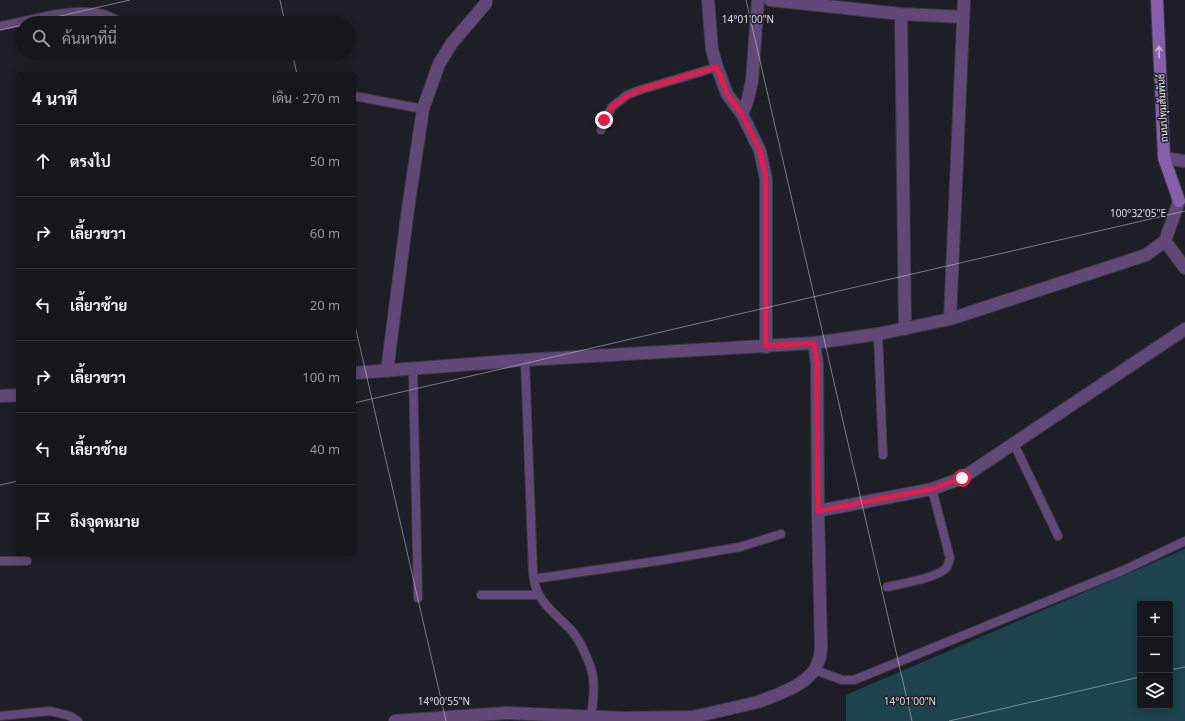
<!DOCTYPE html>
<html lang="th">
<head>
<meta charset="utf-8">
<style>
  body { margin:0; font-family:"Open Sans",Sarabun,sans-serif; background:#232429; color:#f1f3f6 }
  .controls { position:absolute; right:12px; bottom:12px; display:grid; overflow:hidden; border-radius:4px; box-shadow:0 2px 10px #0003 }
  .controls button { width:36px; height:36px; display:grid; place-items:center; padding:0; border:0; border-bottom:1px solid #35363b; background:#16171c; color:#f1f3f6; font:20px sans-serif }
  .stop { position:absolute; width:12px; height:12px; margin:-9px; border:3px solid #e11d48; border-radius:50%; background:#fff }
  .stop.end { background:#e11d48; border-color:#fff; box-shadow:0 1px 4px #0008 }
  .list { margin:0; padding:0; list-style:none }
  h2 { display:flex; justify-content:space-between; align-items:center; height:52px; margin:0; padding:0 16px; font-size:17px }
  h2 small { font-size:13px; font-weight:400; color:#9e9fa3 }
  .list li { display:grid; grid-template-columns:26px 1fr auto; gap:12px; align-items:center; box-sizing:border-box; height:72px; padding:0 16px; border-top:1px solid #35363b }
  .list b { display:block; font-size:15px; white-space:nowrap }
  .list em { font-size:13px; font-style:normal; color:#9e9fa3 }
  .icon { flex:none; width:22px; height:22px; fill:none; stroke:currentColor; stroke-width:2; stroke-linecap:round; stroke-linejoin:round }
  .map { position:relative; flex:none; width:1185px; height:721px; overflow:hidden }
  .search { position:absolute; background:#16171c; box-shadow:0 2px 10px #0003; left:16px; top:16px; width:340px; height:44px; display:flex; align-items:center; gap:10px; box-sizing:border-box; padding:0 14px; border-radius:22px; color:#9e9fa3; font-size:15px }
  .panel { position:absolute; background:#16171c; box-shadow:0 2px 10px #0003; left:16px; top:72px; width:340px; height:484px; border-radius:4px }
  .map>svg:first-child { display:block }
</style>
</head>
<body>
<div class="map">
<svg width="1185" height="721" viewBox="0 0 1185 721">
  <rect width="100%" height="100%" fill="#1e1f26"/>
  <path fill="#1c434e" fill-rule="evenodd" d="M1185 549V721H846V695ZM1140 604H1170V706H1140Z"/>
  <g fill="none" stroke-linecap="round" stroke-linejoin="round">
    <g stroke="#3a3b42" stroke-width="10">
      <path id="lane" d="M0 26C33 20 70 7 103 14 110 16 116 20 123 23
        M354 96 423 109
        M601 130 605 120 612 107 627 95 640 90 717 67
        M878 334 883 455
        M525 360 533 573C534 578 534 583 536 588 542 605 559 617 571 630 580 640 591 664 593 677 595 690 593 704 591 717
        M413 369 418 598
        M1014 444 1058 536
        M0 561H27
        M534 579 664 560 740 547 781 534
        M887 587C900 584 939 578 947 567 948 565 949 561 950 558L932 489
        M481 595H539
        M815 670 842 680H854L1124 570 1185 541
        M0 716 50 711 70 716 78 721"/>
    </g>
    <g stroke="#3a3b42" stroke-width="14">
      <path id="street" d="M708 0 712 50 717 67 727 94 742 114 760 151 766 179V347
        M770 0 901 14 963 17
        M901 14 905 329
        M742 114 748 99 752 81 758 0
        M1164 158 1185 161
        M1165 241 1185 268
        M950 319 964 0
        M387 371 408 209 423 109 439 64 452 43 486 3V0
        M354 373 525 360 814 343 878 334 950 319 1146 255 1165 241 1179 201
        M0 396 18 395
        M818 511 932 489 962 478 1185 329
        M395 721 506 713 623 718 693 717 758 702 779 694 794 687 805 680 815 670 820 657 821 647 818 511 817 363 814 343"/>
    </g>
    <g stroke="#3a3b42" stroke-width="14">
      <path id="secondary" d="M1157 0 1164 158 1179 201"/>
    </g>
    <use href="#lane" stroke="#614878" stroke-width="8"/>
    <use href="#street" stroke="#614878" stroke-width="12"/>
    <use href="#secondary" stroke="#875eaa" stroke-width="12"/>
  </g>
  <defs><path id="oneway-shaft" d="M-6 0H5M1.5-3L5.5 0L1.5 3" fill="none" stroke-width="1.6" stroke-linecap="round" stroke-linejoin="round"/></defs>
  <use stroke="#c6b8d6" href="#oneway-shaft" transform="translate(1159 52) rotate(-93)"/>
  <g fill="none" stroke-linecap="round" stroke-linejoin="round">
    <path stroke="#e11d48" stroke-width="5" d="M604 120 612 107 627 96 640 90 717 67 727 94 742 114 760 151 766 179V346L814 343 817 362 818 511 932 489 962 478"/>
  </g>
  <path fill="none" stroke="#e8e9ee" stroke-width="1" stroke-opacity="0.45" d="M280 0 285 23M746 0 912 721M30 23 130 0M0 30 23 25M292 53 297 74M354 321 446 721M354 403 1185 211M0 485 18 481M1170 670 1185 667M949 721 1140 677"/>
  <g text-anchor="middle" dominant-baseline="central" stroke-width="3" stroke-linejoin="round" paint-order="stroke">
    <g font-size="10" fill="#e8e9ee" stroke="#1e1f26">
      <text transform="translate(1162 108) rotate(-93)">ถนนปทุมสัมพันธ์</text>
    </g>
  </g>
  <g font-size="10" text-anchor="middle" fill="#e8e9ee" stroke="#1e1f26" stroke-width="3" stroke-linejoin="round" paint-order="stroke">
    <text x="748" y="23">14°01'00"N</text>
    <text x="1138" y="217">100°32'05"E</text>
    <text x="444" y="705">14°00'55"N</text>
    <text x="910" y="705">14°01'00"N</text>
  </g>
</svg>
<div class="controls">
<button>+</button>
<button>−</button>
<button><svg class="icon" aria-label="layers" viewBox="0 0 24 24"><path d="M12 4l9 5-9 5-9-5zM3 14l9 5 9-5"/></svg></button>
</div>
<div class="stop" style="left:962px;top:478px"></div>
<div class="stop end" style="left:604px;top:120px"></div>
<div class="search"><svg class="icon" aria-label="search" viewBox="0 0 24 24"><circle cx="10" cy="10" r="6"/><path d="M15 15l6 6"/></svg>ค้นหาที่นี่</div>
<section class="panel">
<h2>4 นาที<small>เดิน · 270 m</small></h2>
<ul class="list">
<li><svg class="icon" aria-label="ahead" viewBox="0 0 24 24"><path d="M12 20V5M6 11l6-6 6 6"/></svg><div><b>ตรงไป</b></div><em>50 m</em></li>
<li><svg class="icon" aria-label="right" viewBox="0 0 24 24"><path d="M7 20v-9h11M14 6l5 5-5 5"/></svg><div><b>เลี้ยวขวา</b></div><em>60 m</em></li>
<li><svg class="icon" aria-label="left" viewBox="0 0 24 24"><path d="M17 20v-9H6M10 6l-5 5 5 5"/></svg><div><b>เลี้ยวซ้าย</b></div><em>20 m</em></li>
<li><svg class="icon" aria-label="right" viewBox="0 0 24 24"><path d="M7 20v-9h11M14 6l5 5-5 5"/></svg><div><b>เลี้ยวขวา</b></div><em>100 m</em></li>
<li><svg class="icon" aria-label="left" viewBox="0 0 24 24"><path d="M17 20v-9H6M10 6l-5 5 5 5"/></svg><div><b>เลี้ยวซ้าย</b></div><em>40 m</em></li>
<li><svg class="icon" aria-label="arrive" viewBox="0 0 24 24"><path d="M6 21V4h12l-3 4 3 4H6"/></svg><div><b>ถึงจุดหมาย</b></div></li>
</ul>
</section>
</div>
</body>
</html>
